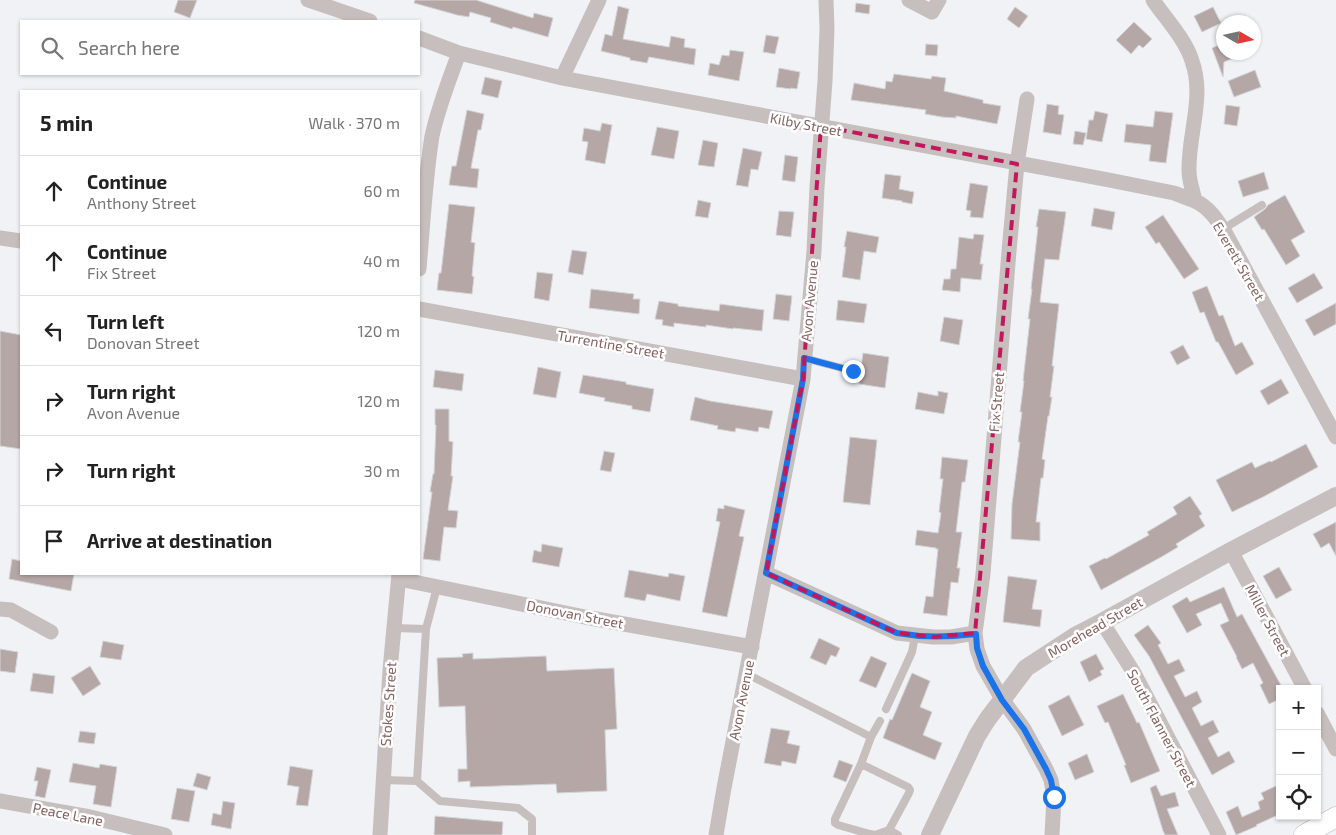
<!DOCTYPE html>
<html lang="en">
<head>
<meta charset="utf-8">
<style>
  body { margin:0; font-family:"Exo 2",sans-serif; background:#f2f2f2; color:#222 }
  .controls { position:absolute; right:15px; bottom:15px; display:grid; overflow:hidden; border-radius:0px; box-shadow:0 1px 4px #0004 }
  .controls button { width:45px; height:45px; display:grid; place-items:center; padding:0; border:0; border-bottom:1px solid #e0e0e0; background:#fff; color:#222; font:25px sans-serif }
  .compass { position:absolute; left:1216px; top:15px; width:45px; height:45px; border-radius:50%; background:#fff; box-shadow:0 1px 4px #0004; rotate:99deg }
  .stop { position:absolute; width:15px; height:15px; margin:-11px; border:4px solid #1a73e8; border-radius:50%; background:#fff }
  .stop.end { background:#1a73e8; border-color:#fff; box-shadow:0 1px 5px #0008 }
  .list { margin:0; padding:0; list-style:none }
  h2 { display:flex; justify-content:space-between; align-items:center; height:65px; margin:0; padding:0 20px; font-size:21px }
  h2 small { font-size:16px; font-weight:400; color:#767676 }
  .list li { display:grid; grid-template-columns:32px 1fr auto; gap:15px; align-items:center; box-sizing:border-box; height:70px; padding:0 20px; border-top:1px solid #e0e0e0 }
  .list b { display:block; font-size:19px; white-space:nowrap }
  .list p { margin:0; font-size:16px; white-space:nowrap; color:#767676 }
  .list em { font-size:16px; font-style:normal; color:#767676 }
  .icon { flex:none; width:28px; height:28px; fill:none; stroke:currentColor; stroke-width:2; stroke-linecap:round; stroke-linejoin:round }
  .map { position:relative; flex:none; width:1336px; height:835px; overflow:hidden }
  .search { position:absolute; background:#fff; box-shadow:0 1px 4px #0004; left:20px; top:20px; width:400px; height:55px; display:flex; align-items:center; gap:12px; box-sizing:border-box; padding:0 18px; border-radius:0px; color:#767676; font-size:19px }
  .panel { position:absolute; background:#fff; box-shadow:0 1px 4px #0004; left:20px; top:90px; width:400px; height:485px; border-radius:0px }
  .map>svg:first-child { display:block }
</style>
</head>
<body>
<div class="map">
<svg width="1336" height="835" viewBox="0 0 1336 835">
  <rect width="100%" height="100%" fill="#f0f2f5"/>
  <path fill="#b6a7a7" stroke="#d3d4d6" d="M178 0H197L190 18 174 12Z
    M415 0H476L533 18 534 13 553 18 548 37 513 27 512 29 490 22 491 18 470 12 469 17 457 15 414 3Z
    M856 3 870 5 869 14 855 12Z
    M618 6 629 9 623 39 669 47 671 36 685 39 684 47 696 49 694 65 649 57 647 63 630 60V58L601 51 605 34 612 36Z
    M1015 7 1028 16 1019 28 1007 19Z
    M1213 7 1221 23 1202 32 1194 16Z
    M1134 22 1152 39 1143 48 1139 45 1131 54 1116 40Z
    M766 35 779 37 775 54 763 52Z
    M1224 43V52L1246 53 1224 62 1223 77 1212 48Z
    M926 44 938 45 937 56 925 55Z
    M730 50 744 52 739 81 708 75 710 63 719 65 722 55 729 56Z
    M779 68 800 72 797 89 791 88V89L776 87Z
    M1255 70 1261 87 1234 97 1228 81Z
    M894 74 931 79 932 76 946 78 944 91 983 100V103L1001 106 997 124 956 116V118L942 117 925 114 926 110 851 100 854 83 885 89 886 81 892 82Z
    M485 77 502 81 498 98 481 94Z
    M1047 104 1059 106 1058 114 1064 115 1061 135 1043 132Z
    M1226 105 1240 107 1237 126 1224 124Z
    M467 110 484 114 481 130H478L471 168 479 169 477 188 449 185 452 166H456Z
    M1095 111 1108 114 1102 142 1086 139 1089 120H1093Z
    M1155 111 1173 113 1166 163 1149 161 1151 145 1124 142 1126 124 1153 127Z
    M602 123 612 125 605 164 585 160 588 142 582 141 584 128 600 131Z
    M657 127 679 131 674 159 651 155Z
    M1075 131 1086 133 1083 145 1073 144Z
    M703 140 718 143 714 167 698 165Z
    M743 148 762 152 758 170 751 169 748 187 736 185Z
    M785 155 798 157 795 182 782 180Z
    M1264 172 1269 189 1243 197 1238 181Z
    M885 174 901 176 899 189 914 192 912 204 902 202V201L882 198Z
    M970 183 988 186 983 218 970 217 971 211 966 210Z
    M1285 195 1305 232 1291 240 1300 256 1286 265 1264 229 1262 230 1254 217 1265 209 1268 205Z
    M698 200 711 203 708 218 695 216Z
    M449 204 475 207 471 242 475 243 472 276 474 277 472 294 437 290 439 273H441Z
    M1094 208 1115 212 1112 230 1091 226Z
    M1039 209 1066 212 1059 260 1045 259 1040 302 1059 304 1052 366H1054L1050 397H1052L1049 416H1048L1042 459 1045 460 1043 478H1041L1036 522H1040V541L1011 539 1012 504 1020 442H1018L1022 412H1020L1024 381H1023L1030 319H1028L1032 289H1031L1038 227H1036Z
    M779 211 794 212 791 237 776 235Z
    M1163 215 1199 269 1184 279 1159 242 1156 244 1145 227Z
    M847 231 879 237 876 253 864 251 860 280 842 277 846 247H844Z
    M974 234 984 235 980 264H983L981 280 961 278 960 292 942 290 944 279H950L951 269H956L959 237 973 239Z
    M572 250 587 252 583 275 568 272Z
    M537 272 553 274 549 301 534 298Z
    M1314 273 1323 288 1297 303 1288 288Z
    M1207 286 1219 316 1223 315 1235 346 1242 342 1254 364 1236 375 1218 342H1216L1204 312 1200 313 1192 292Z
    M591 289 634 294 633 299H640L639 314 589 308Z
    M776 294 792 296 789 321 773 319Z
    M838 300 867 304 864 323 836 320Z
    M659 301 678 304V306L719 311 720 304 764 310 762 331 733 328V329L706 325V327L674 323V327L662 325 663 320 655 319Z
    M1336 303V324L1314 336 1305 320Z
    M944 317 963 320 959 345 940 341Z
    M0 331 21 335V449L0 446Z
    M1183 345 1190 358 1177 365 1170 352Z
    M863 353 889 357 885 388 859 384Z
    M538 367 561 372 556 398 533 394Z
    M435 370 464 374 462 391 433 387Z
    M583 375 626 382V384L654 389 650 412 632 409V406L604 401 605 398 579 393Z
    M1281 379 1289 393 1268 405 1260 391Z
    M938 391 948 393 944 414 915 409 918 392 938 396Z
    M695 397 710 401 773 411 769 429 759 427 758 432 736 428 735 432 717 429 718 426 690 420Z
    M435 409H449V441L453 442 451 476H453L448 510 458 511 456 528 444 527 440 561 423 559 432 492H430L433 474H434L436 425H435Z
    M850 437 877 440 870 505 843 502Z
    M1306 444 1318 467 1263 497 1232 512 1216 480 1252 462 1255 468 1270 461 1271 462Z
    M604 451 615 453 611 472 600 470Z
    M942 457 968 460 965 482H962L956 532H962L957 568H960L958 583 951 582 947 616 923 613 926 596 933 597 938 549H936V548L915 545 917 530 938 533 941 513 939 512 943 479H940Z
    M1190 496 1202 514 1199 516 1205 526 1176 544 1178 547 1163 556 1101 590 1089 566 1105 558 1106 559 1149 535 1147 532 1177 514 1173 507Z
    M724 505 745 510 739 536 744 537 727 617 702 612 720 522 716 521 718 508 724 509Z
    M1336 522V556L1329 543 1321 548 1313 534Z
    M542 544 563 548 559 567 532 562 534 550 541 552Z
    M12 559 21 561V574H74L71 591 9 579Z
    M1279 567 1292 590 1276 599 1263 576Z
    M629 570 668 577 669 573 685 576 680 601 647 594 645 601 624 597Z
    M1008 576 1037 580 1032 609 1042 610 1040 627 1003 622Z
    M1224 587 1237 617 1242 614 1283 689H1280V699L1269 704 1260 685 1263 683 1253 663 1242 669 1236 657H1237L1220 625 1229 621 1221 603 1196 614 1202 625 1187 633 1172 606 1187 597 1190 602Z
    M1148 625 1161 643 1158 645 1168 664 1179 659 1185 671 1174 676 1185 697 1197 691 1202 702 1192 708 1201 726 1213 720 1219 732 1208 738 1218 757 1229 751 1235 762 1212 775 1149 656 1134 635Z
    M819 638 840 648 836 657 831 655 826 665 810 658Z
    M103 641 124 645 121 660 100 657Z
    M0 649 18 652 15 673 0 671Z
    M473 653V659L546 656 547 671 614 668 617 729 605 730 607 791 557 793 556 784 470 787V781L458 782V769H467L465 706 439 707 437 658 463 657 462 654Z
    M1096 654 1104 669 1100 671 1102 675 1089 682 1080 662Z
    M871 656 887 663 876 688 859 681Z
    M90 666 101 684 83 696 71 678Z
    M33 673 55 676 53 694 30 691Z
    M912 673 930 681 920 707 932 712 923 735 942 743 935 760 883 738 890 719 892 720Z
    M1123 694 1137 723 1139 722 1160 771 1131 783 1124 765H1126L1108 722 1105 723 1097 706Z
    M1069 695 1084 725 1062 736 1048 706Z
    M771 728 790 731 787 743 800 746 796 764 782 761 781 766 764 763Z
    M80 731 96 733 94 744 78 742Z
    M1087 754 1094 772 1075 780 1068 763Z
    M839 760 853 765 846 782 833 777Z
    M73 763 99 768 100 764 117 767 111 807 93 804 96 786 69 782Z
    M290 766 313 770 308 806 296 805 299 787 287 785Z
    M37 767 51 770 45 798 35 796 38 781H34Z
    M197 773 211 777 207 790 193 786Z
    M1280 784V814L1256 825 1257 826 1236 835 1226 812 1238 806 1242 817 1260 809 1258 802 1264 799 1261 793Z
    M1156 785 1161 796 1175 792 1179 806 1167 809 1178 835H1165L1163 831 1150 788Z
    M177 788 195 791 189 822 171 819Z
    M223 801 235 803 231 829 211 825 213 813 221 815Z
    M435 816 503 822 502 835H434Z"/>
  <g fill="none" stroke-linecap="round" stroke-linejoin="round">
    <g stroke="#bcb1b1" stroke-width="21">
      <path id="secondary" d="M1304 835 1336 817"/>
    </g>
    <path stroke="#c7bfbe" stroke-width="8" d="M1223 229 1262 205
      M804 358 853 371
      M394 628 426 629 417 781 440 801 518 808 532 819V835
      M426 629 437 587
      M747 674 871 737 880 721
      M886 709 912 652 915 636
      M871 737 861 764 908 787 910 790 909 793 889 830 898 835
      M861 764 835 819V823L838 825 870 834 875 835 889 830
      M383 780 417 781"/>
    <path stroke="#c7bfbe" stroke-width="15" d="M308 0 370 21
      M909 0 932 12 939 0
      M1153 0C1165 18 1186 40 1192 61 1205 97 1188 134 1189 171 1189 181 1193 191 1195 201 1209 207 1218 221 1226 234L1336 437
      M419 38 459 53 562 78 1109 180 1174 193 1195 201
      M562 78 599 0
      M1027 99 1017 164 1009 251 983 574 975 633 977 649 983 666 1002 699 1024 729 1046 769 1051 780 1054 797 1052 835
      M0 238 21 241
      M419 269C423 225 425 180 432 136 438 108 449 80 459 53
      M419 309 803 379
      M1231 551 1305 689
      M766 573 897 633 933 637H951L975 633
      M399 579 585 617 752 647
      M0 609 11 610 51 632
      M1102 622 1134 673 1219 835
      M1317 713 1336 749
      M0 801 90 817 165 835
      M380 835 390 670 399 574
      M716 835 724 788 803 379 814 251 817 187 825 81 827 29 826 0"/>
    <path stroke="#c7bfbe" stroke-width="18" d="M930 835 977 736 987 720 1026 668 1075 636 1102 622 1231 551 1336 496"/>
    <use href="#secondary" stroke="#fff" stroke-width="20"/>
  </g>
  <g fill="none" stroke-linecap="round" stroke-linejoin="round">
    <path stroke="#1a73e8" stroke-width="6" d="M853 371 804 358 803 379 766 573 897 633C925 638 947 637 976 634L977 648 983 666 1002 700 1024 729 1046 769 1051 780 1054 797"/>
  </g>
  <path fill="none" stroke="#c2185b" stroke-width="4" stroke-dasharray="10 6" stroke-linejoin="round" d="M821 126 1017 164 975 633 933 637 897 633 766 573 803 379Z"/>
  <g text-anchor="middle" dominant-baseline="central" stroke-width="5" stroke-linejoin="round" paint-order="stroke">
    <g font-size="14" fill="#846361" stroke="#fff">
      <text transform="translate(806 124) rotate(11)">Kilby Street</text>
      <text transform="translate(1239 261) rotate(60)">Everett Street</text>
      <text transform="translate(809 301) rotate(-85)">Avon Avenue</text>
      <text transform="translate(611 344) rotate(10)">Turrentine Street</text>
      <text transform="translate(996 402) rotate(-85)">Fix Street</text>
      <text transform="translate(575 614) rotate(11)">Donovan Street</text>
      <text transform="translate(1268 620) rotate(62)">Miller Street</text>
      <text transform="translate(1095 627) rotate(-30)">Morehead Street</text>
      <text transform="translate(741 700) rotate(-79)">Avon Avenue</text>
      <text transform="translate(388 704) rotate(-86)">Stokes Street</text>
      <text transform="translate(1162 728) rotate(62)">South Flanner Street</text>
      <text transform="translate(68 814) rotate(11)">Peace Lane</text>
    </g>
  </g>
</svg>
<div class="controls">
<button>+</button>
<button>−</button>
<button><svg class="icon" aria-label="locate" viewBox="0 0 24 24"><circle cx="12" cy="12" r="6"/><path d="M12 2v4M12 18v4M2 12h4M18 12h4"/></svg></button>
</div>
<svg class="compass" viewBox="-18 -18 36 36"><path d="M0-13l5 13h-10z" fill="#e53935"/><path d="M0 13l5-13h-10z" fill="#767676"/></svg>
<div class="stop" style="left:1054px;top:797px"></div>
<div class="stop end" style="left:853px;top:371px"></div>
<div class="search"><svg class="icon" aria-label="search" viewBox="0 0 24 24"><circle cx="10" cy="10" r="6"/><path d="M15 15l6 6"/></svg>Search here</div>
<section class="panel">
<h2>5 min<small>Walk · 370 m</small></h2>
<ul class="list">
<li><svg class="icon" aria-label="ahead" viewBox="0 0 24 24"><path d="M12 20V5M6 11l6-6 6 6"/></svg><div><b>Continue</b><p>Anthony Street</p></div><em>60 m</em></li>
<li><svg class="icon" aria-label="ahead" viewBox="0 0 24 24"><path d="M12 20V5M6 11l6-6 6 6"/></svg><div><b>Continue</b><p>Fix Street</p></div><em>40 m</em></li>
<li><svg class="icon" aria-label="left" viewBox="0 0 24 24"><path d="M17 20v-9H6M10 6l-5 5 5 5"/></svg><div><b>Turn left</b><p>Donovan Street</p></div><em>120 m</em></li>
<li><svg class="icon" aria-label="right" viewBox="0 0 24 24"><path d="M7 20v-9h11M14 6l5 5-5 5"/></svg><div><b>Turn right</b><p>Avon Avenue</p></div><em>120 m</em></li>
<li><svg class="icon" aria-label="right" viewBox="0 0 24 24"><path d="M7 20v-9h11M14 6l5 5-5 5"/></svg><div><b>Turn right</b></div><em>30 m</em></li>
<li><svg class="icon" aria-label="arrive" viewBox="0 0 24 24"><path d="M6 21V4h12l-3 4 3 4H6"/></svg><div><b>Arrive at destination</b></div></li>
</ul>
</section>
</div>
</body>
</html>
